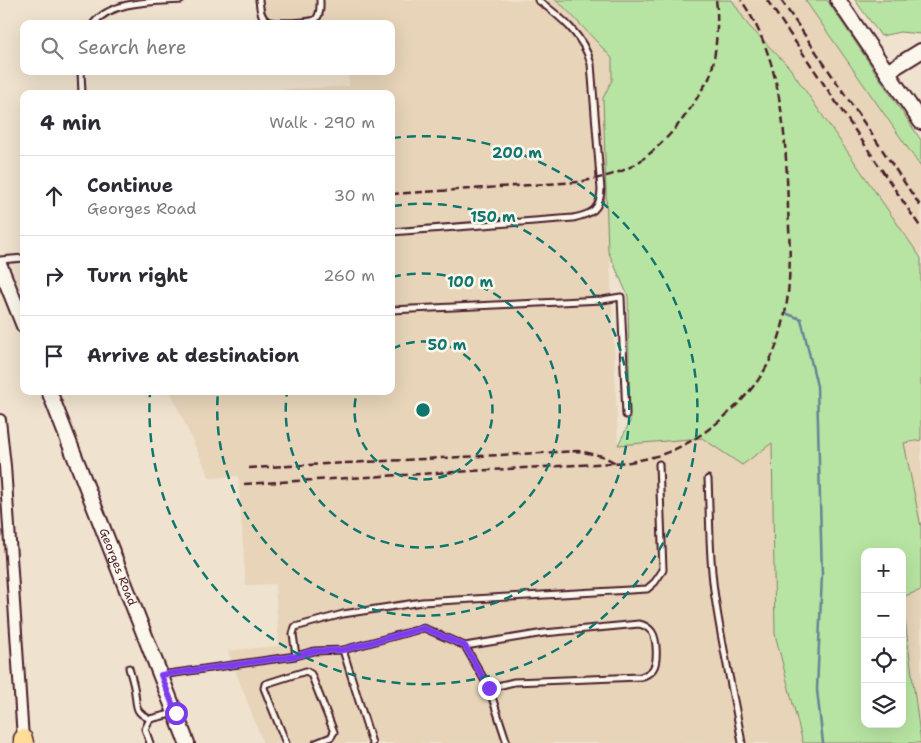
<!DOCTYPE html>
<html lang="en">
<head>
<meta charset="utf-8">
<style>
  body { margin:0; font-family:"Shantell Sans",sans-serif; background:#f2f2f3; color:#2b2b33 }
  .controls { position:absolute; right:15px; bottom:15px; display:grid; overflow:hidden; border-radius:10px; box-shadow:0 5px 20px #0002 }
  .controls button { width:45px; height:45px; display:grid; place-items:center; padding:0; border:0; border-bottom:1px solid #e1e1e2; background:#fff; color:#2b2b33; font:25px sans-serif }
  .stop { position:absolute; width:15px; height:15px; margin:-11px; border:4px solid #7c3aed; border-radius:50%; background:#fff }
  .stop.end { background:#7c3aed; border-color:#fff; box-shadow:0 1px 5px #0008 }
  .list { margin:0; padding:0; list-style:none }
  h2 { display:flex; justify-content:space-between; align-items:center; height:65px; margin:0; padding:0 20px; font-size:21px }
  h2 small { font-size:16px; font-weight:400; color:#7c7c81 }
  .list li { display:grid; grid-template-columns:32px 1fr auto; gap:15px; align-items:center; box-sizing:border-box; height:80px; padding:0 20px; border-top:1px solid #e1e1e2 }
  .list b { display:block; font-size:19px; white-space:nowrap }
  .list p { margin:0; font-size:16px; white-space:nowrap; color:#7c7c81 }
  .list em { font-size:16px; font-style:normal; color:#7c7c81 }
  .icon { flex:none; width:28px; height:28px; fill:none; stroke:currentColor; stroke-width:2; stroke-linecap:round; stroke-linejoin:round }
  .map { position:relative; flex:none; width:921px; height:743px; overflow:hidden }
  .search { position:absolute; background:#fff; box-shadow:0 5px 20px #0002; left:20px; top:20px; width:375px; height:55px; display:flex; align-items:center; gap:12px; box-sizing:border-box; padding:0 18px; border-radius:10px; color:#7c7c81; font-size:19px }
  .panel { position:absolute; background:#fff; box-shadow:0 5px 20px #0002; left:20px; top:90px; width:375px; height:305px; border-radius:10px }
  .map>svg:first-child { display:block }
</style>
</head>
<body>
<div class="map">
<svg width="921" height="743" viewBox="0 0 921 743">
  <rect width="100%" height="100%" fill="#efe2ce"/>
  <filter id="ink" filterUnits="userSpaceOnUse"><feTurbulence type="fractalNoise" baseFrequency=".02" numOctaves="2"/><feDisplacementMap in="SourceGraphic" scale="10" xChannelSelector="R" yChannelSelector="G"/><feConvolveMatrix kernelMatrix="1 2 1 2 8 2 1 2 1" color-interpolation-filters="sRGB"/></filter>
  <g filter="url(#ink)">
    <path fill="#e7d4b9" d="M259 0H555L564 7 612 58V80L603 98 618 444 702 438 742 465 772 443 775 634 803 743H263L228 651 279 646 275 584 246 585 238 476 210 478 170 391H391V94H195L349 86 348 71H391V24H260Z
      M732 0H805L921 167V258L789 67 748 25Z
      M921 440V527L904 443Z
      M921 590V734L902 597Z"/>
    <path fill="#b7e4a2" stroke="#808266" fill-rule="evenodd" d="M555 0H732L748 25 789 67 921 258V440L904 443 921 527V590L902 597 921 743H803L775 634 772 443 742 465 702 438 618 445 630 422 628 296 608 251 603 98 612 80V58L564 7ZM865 552H902V724H865Z
      M805 0H827L921 140V167Z
      M855 0H921V34L900 32 881 36Z"/>
    <g fill="none" stroke-linecap="round" stroke-linejoin="round">
      <path stroke="#698296" stroke-width="2.5" d="M785 313 801 319 817 386 822 575 817 690 823 743"/>
      <g stroke="#4a1f2b" stroke-width="9">
        <path id="service" d="M259 0C260 7 260 17 267 21 272 24 312 23 316 19 321 14 320 6 320 0
          M93 24C112 0 152 2 181 0
          M81 71 82 94
          M391 232 573 218C592 214 600 210 601 190L591 64C584 36 561 17 538 0
          M0 260 24 258
          M391 310 602 300 621 297 626 415
          M708 479C710 520 709 563 716 604 723 651 734 696 742 743
          M465 646 544 633 639 624C644 625 649 628 652 632 657 639 658 662 653 669 650 673 644 676 640 677L514 682 489 688
          M343 650 372 743
          M296 656 293 634 295 627 343 614 422 602 647 589 655 582 663 570 659 464
          M129 668C131 676 134 684 135 693 137 708 135 712 150 719
          M161 675 296 656 314 651 343 650 424 628 465 646 489 688 507 743
          M150 743 145 729 150 719 175 713
          M286 743 264 688 265 684 306 671 311 674 334 732 331 737 316 743"/>
      </g>
      <g stroke="#4a1f2b" stroke-width="14">
        <path id="minor" d="M0 420 5 466 23 739"/>
      </g>
      <g stroke="#4a1f2b" stroke-width="18">
        <g id="tertiary">
          <path d="M838 0 921 122"/>
          <path d="M887 72 921 51"/>
          <path d="M0 266 24 326"/>
          <path id="s1" d="M49 391 187 743"/>
        </g>
      </g>
      <g stroke="#4a1f2b" stroke-width="21">
        <path id="trunk" d="M23 739 24 743"/>
      </g>
      <use href="#service" stroke="#fbf7ec" stroke-width="5"/>
      <use href="#minor" stroke="#fbf7ec" stroke-width="10"/>
      <use href="#tertiary" stroke="#fbf7ec" stroke-width="14"/>
      <use href="#trunk" stroke="#ffdd96" stroke-width="18"/>
      <path stroke="#4a1f2b" stroke-width="2.5" stroke-dasharray="8 4" stroke-linecap="butt" d="M767 0 921 228
        M781 0 921 207
        M391 194 579 182C599 178 622 174 640 161 664 144 685 119 700 93 703 87 708 82 710 76 716 59 719 18 716 0
        M249 468 578 451 602 456 616 463
        M244 484 630 462C640 460 650 458 660 455 701 442 748 402 768 364 793 317 791 259 788 208 786 138 783 60 741 0"/>
    </g>
  </g>
  <g fill="none" stroke-linecap="round" stroke-linejoin="round" filter="url(#ink)">
    <path stroke="#7c3aed" stroke-width="6" d="M176 713 161 675 296 656 314 651 343 650 424 628 465 646 489 688"/>
  </g>
  <g fill="none" stroke="#0f766e" stroke-width="2.5" stroke-dasharray="9 6">
    <path d="M392 349A69 69 0 1 1 357 392"/>
    <path d="M392 277A137 137 0 1 1 287 392"/>
    <path d="M393 206A206 206 0 1 1 218 392"/>
    <path d="M392 138A274 274 0 1 1 150 393"/>
  </g>
  <g text-anchor="middle" dominant-baseline="central" stroke-width="5" stroke-linejoin="round" paint-order="stroke">
    <g font-size="12" fill="#4a1f2b" stroke="#fbf7ec">
      <text stroke="none"><textPath href="#s1" startOffset="189">Georges Road</textPath></text>
    </g>
  </g>
  <circle cx="423" cy="410" r="8" fill="#0f766e" stroke="#fbf7ec" stroke-width="2.5"/>
  <g font-size="15" text-anchor="middle" font-weight="bold" fill="#0f766e" stroke="#fbf7ec" stroke-width="5" stroke-linejoin="round" paint-order="stroke">
    <text x="517" y="158">200 m</text>
    <text x="493" y="222">150 m</text>
    <text x="470" y="287">100 m</text>
    <text x="447" y="350">50 m</text>
  </g>
</svg>
<div class="controls">
<button>+</button>
<button>−</button>
<button><svg class="icon" aria-label="locate" viewBox="0 0 24 24"><circle cx="12" cy="12" r="6"/><path d="M12 2v4M12 18v4M2 12h4M18 12h4"/></svg></button>
<button><svg class="icon" aria-label="layers" viewBox="0 0 24 24"><path d="M12 4l9 5-9 5-9-5zM3 14l9 5 9-5"/></svg></button>
</div>
<div class="stop" style="left:176px;top:713px"></div>
<div class="stop end" style="left:489px;top:688px"></div>
<div class="search"><svg class="icon" aria-label="search" viewBox="0 0 24 24"><circle cx="10" cy="10" r="6"/><path d="M15 15l6 6"/></svg>Search here</div>
<section class="panel">
<h2>4 min<small>Walk · 290 m</small></h2>
<ul class="list">
<li><svg class="icon" aria-label="ahead" viewBox="0 0 24 24"><path d="M12 20V5M6 11l6-6 6 6"/></svg><div><b>Continue</b><p>Georges Road</p></div><em>30 m</em></li>
<li><svg class="icon" aria-label="right" viewBox="0 0 24 24"><path d="M7 20v-9h11M14 6l5 5-5 5"/></svg><div><b>Turn right</b></div><em>260 m</em></li>
<li><svg class="icon" aria-label="arrive" viewBox="0 0 24 24"><path d="M6 21V4h12l-3 4 3 4H6"/></svg><div><b>Arrive at destination</b></div></li>
</ul>
</section>
</div>
</body>
</html>
